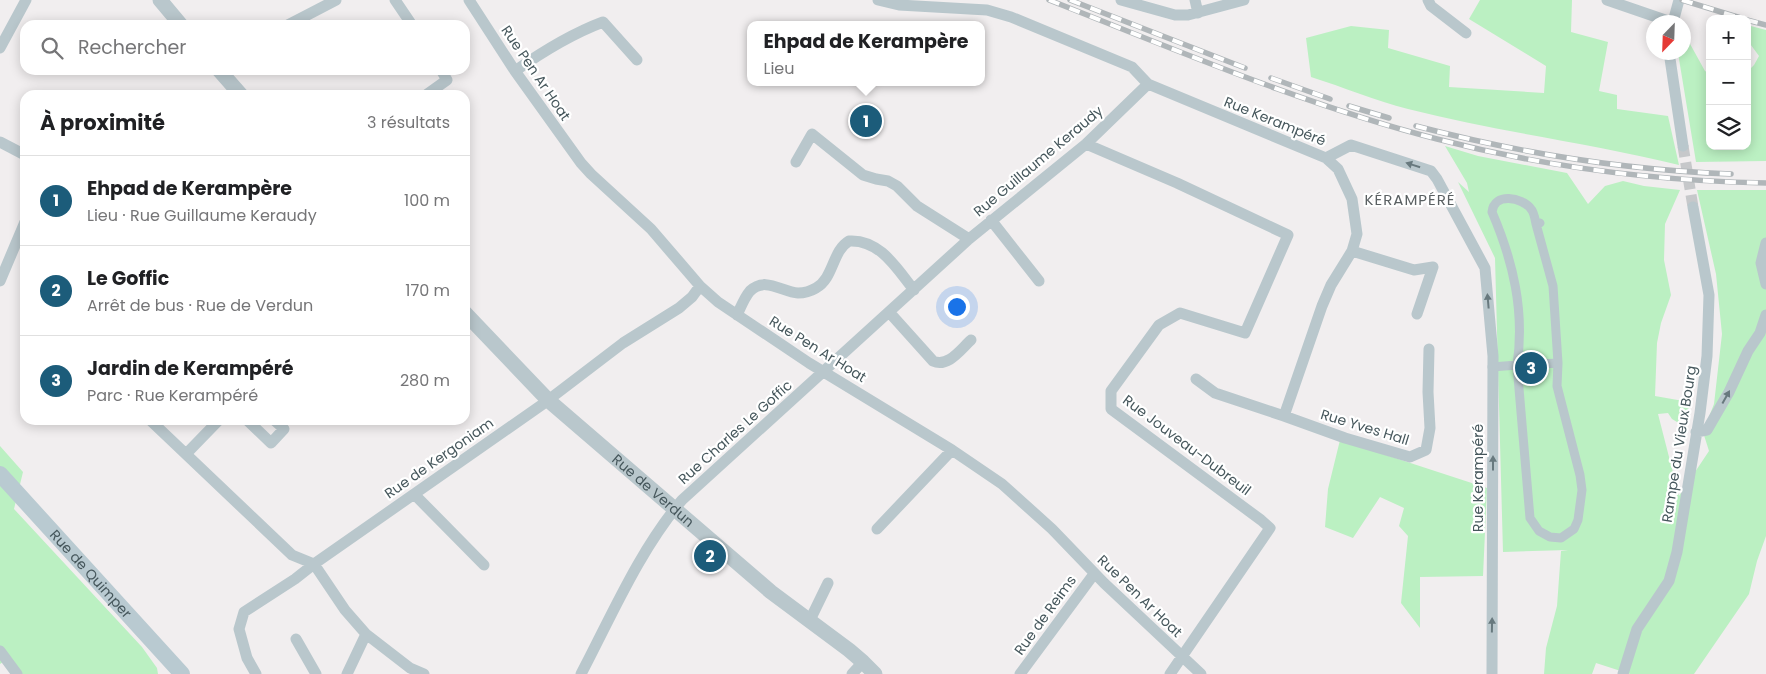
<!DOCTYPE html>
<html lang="fr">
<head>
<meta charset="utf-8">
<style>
  body { margin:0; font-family:Poppins,sans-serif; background:#f6f6f6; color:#202124 }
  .controls { position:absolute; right:15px; top:15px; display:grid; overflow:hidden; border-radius:10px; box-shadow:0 2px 12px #0003 }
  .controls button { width:45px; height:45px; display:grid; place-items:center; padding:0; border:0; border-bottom:1px solid #e0e0e0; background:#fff; color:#202124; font:25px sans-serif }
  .compass { position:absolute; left:1646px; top:15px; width:45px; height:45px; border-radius:50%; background:#fff; box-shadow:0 2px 12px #0003; rotate:203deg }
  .you { position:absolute; left:956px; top:306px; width:18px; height:18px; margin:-12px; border:4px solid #fff; border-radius:50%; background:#1a73e8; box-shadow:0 0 0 8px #1a73e833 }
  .badge { display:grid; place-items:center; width:32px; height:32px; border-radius:50%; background:#1c5c7a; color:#fff; font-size:16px; font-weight:700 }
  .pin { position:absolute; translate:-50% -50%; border:2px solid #fff; box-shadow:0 1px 5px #0006 }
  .popup { position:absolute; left:747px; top:21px; width:238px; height:65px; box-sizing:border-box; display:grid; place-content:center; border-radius:10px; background:#fff; filter:drop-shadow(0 1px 4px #0005); font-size:16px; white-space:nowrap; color:#757577 }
  .popup b { font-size:19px; color:#202124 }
  .popup::after { content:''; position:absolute; left:50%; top:100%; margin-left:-10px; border:10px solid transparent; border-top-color:#fff }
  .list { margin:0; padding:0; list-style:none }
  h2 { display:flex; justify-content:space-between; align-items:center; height:65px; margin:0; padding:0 20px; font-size:21px }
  h2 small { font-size:16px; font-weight:400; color:#757577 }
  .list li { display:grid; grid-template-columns:32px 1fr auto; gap:15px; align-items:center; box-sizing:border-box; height:90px; padding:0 20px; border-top:1px solid #e0e0e0 }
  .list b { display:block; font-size:19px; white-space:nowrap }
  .list p { margin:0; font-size:16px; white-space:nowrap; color:#757577 }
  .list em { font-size:16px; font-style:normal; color:#757577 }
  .icon { flex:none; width:28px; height:28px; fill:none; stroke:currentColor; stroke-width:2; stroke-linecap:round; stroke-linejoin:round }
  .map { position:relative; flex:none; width:1766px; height:674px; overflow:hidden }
  .search { position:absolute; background:#fff; box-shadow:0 2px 12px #0003; left:20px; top:20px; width:450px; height:55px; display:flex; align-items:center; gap:12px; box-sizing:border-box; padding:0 18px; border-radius:15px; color:#757577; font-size:19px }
  .panel { position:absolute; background:#fff; box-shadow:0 2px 12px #0003; left:20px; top:90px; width:450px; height:335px; border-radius:15px }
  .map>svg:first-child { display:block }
</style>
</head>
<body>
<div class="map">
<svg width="1766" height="674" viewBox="0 0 1766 674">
  <rect width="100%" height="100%" fill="#f1eeef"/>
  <path fill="#bbf0c2" d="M1480 0H1572L1571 32 1608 42 1599 91 1617 95V109L1668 116 1679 165C1590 143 1498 132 1408 109 1376 101 1343 87 1311 77L1306 38 1351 26 1389 30 1388 48 1450 66 1449 87 1544 93 1546 66 1469 19Z
    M1747 25 1766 30V161L1696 162 1678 53 1684 52V33L1705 71 1710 74V146H1747V72L1754 65 1759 56 1748 41Z
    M1445 146 1478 156 1567 173 1588 204 1605 186 1623 181 1644 186 1680 190 1665 224 1664 260 1671 295 1661 323 1657 343 1655 396 1689 402 1687 428 1672 419 1668 413 1658 414 1679 496 1709 451 1703 432 1714 404 1722 334 1716 274 1697 190H1766V536L1757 561 1749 594 1694 674H1630L1596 663 1592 674H1544L1546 648 1557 606 1561 551 1568 550 1503 552 1495 258 1458 182 1469 192 1467 183Z
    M1340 440 1487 488 1483 576 1420 577V628L1401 603 1408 536 1399 526 1404 508 1380 497 1353 538 1325 527 1328 489Z
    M0 446 23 472 14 509 142 647 157 668 158 674H13L3 662 0 664Z"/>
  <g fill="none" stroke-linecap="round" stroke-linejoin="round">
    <path stroke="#c6c8ca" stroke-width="11" stroke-dasharray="11 5.5" stroke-linecap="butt" d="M1683 146 1693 207"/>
    <path stroke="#b9c7cc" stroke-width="9" d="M1536 224 1553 286 1558 363 1517 365 1530 518 1539 531 1550 537 1561 538 1574 529 1578 520 1582 490 1580 475 1557 386 1558 363
      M1492 367 1517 365C1525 311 1513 261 1492 212 1494 192 1522 197 1531 209 1534 212 1535 219 1536 224L1540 223"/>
    <path stroke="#b9c7cc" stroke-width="11" d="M395 0 412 25
      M469 0 515 71 581 163 591 174 651 229 700 286 718 302 809 363 952 450 1002 484 1052 529 1104 583 1201 674
      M878 0 899 5 987 10 1011 17 1132 67 1148 84 1326 158 1338 169 1352 199 1357 234 1352 251 1331 285 1322 306 1284 416 1345 438 1410 457 1426 450 1430 428 1428 392 1429 349
      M1121 0 1175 15H1188L1244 0
      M1195 0 1198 13
      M1428 0 1431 6 1466 33
      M1607 0 1671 22
      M1673 22 1679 0
      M288 25 336 0
      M0 48 26 0
      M1669 52 1683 146
      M515 71C542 52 571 34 603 22L637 60
      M426 95 447 80 441 70
      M0 142 25 155
      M1086 144 1177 183 1288 235 1245 333 1180 313 1159 325 1111 391V409L1261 520 1270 528 1170 674
      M1326 158 1351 145 1431 171 1437 179 1485 268 1493 356 1492 674
      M796 162 812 134 863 175 876 179 888 181 897 186 917 206 969 239
      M991 220 1039 281
      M1766 243 1761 263 1766 284
      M1352 251 1414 270 1433 267 1417 314
      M0 281 25 222
      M889 312 933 361C948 368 961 349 971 340
      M737 315C741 307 744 298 750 291 765 276 782 292 798 293 804 293 811 291 816 288 834 278 832 251 849 241 880 239 897 269 914 290
      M1196 379 1215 393 1284 416
      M150 420 292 555 314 564 345 610 366 634 347 674
      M247 420 271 443 284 429 274 420
      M1696 432 1707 430 1729 392 1748 351 1760 333 1766 315
      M187 453 219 420
      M414 494 484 565
      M877 529 952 450
      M809 622 828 583
      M366 634 410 668 424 674
      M296 639 316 674
      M0 651 17 674
      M256 674 247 658 239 629 244 612 295 579 314 564 543 404 623 343 679 308 692 297 700 286
      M581 674C612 615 639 551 682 500L969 239 1086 144 1148 84
      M852 674 863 662
      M1020 674 1094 574
      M1623 674 1637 629 1669 581 1677 552 1700 413 1707 356 1709 295 1693 207"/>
    <g stroke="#b9c7cc" stroke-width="15">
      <path d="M160 0 181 25"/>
      <path d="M219 70 241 95"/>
      <path id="s1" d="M465 313 548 400 771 592 849 650 863 662 875 674"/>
    </g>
    <path stroke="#b9cad1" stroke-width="16" id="s2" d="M0 474 182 674"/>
    <g stroke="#b0b6b9" stroke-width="5.5">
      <path id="rail" d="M1049 0C1177 50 1304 105 1437 139 1545 167 1655 181 1766 183
        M1070 0 1245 68
        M1682 0 1744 19
        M1747 20 1766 25
        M1271 78 1330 99
        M1349 106 1389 118
        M1416 126C1519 153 1624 170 1731 174"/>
    </g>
    <use href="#rail" stroke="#fff" stroke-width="4" stroke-dasharray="11" stroke-linecap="butt"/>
  </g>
  <defs><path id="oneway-solid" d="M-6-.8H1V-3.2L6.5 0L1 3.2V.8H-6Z" transform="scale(1.25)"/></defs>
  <g fill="#68797e">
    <use href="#oneway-solid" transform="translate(1413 165) rotate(-162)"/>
    <use href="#oneway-solid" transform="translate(1488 301) rotate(-95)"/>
    <use href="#oneway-solid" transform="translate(1726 397) rotate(-61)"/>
    <use href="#oneway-solid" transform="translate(1493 463) rotate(-90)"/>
    <use href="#oneway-solid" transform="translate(1492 625) rotate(-89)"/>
  </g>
  <g text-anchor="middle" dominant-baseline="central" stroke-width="4.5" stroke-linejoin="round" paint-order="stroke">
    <g font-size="14" fill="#46575c" stroke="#fff">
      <text transform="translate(536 73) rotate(56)">Rue Pen Ar Hoat</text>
      <text transform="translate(1275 121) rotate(22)">Rue Kerampéré</text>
      <text transform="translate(1038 161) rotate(-40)">Rue Guillaume Keraudy</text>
      <text transform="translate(818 349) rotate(32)">Rue Pen Ar Hoat</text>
      <text transform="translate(1365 427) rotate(17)">Rue Yves Hall</text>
      <text transform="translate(735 432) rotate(-42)">Rue Charles Le Goffic</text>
      <text transform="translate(1679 444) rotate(-81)">Rampe du Vieux Bourg</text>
      <text transform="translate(1187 445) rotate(37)">Rue Jouveau-Dubreuil</text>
      <text transform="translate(439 458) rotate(-35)">Rue de Kergoniam</text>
      <text transform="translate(1478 478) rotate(-90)">Rue Kerampéré</text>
      <text stroke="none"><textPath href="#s1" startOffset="259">Rue de Verdun</textPath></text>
      <text stroke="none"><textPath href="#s2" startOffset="135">Rue de Quimper</textPath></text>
      <text transform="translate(1140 596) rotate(44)">Rue Pen Ar Hoat</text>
      <text transform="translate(1045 615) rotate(-54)">Rue de Reims</text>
    </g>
    <g font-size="15" letter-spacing="1" fill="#5b6163" stroke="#fff">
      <text x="1410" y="199">KÉRAMPÉRÉ</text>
    </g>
  </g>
</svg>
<div class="controls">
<button>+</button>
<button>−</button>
<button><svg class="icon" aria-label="layers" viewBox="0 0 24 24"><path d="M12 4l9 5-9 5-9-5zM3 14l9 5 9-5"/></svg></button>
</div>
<svg class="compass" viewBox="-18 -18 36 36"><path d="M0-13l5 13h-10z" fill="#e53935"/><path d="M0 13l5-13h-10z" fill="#757577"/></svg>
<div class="you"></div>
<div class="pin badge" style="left:866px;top:121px">1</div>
<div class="popup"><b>Ehpad de Kerampère</b>Lieu</div>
<div class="pin badge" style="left:710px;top:556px">2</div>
<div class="pin badge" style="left:1531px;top:368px">3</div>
<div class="search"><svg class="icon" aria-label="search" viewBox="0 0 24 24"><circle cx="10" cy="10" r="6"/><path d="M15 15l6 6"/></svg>Rechercher</div>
<section class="panel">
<h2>À proximité<small>3 résultats</small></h2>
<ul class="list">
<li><span class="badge">1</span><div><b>Ehpad de Kerampère</b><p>Lieu · Rue Guillaume Keraudy</p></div><em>100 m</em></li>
<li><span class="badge">2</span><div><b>Le Goffic</b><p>Arrêt de bus · Rue de Verdun</p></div><em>170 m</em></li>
<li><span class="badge">3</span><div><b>Jardin de Kerampéré</b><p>Parc · Rue Kerampéré</p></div><em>280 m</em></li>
</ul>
</section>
</div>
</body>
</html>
